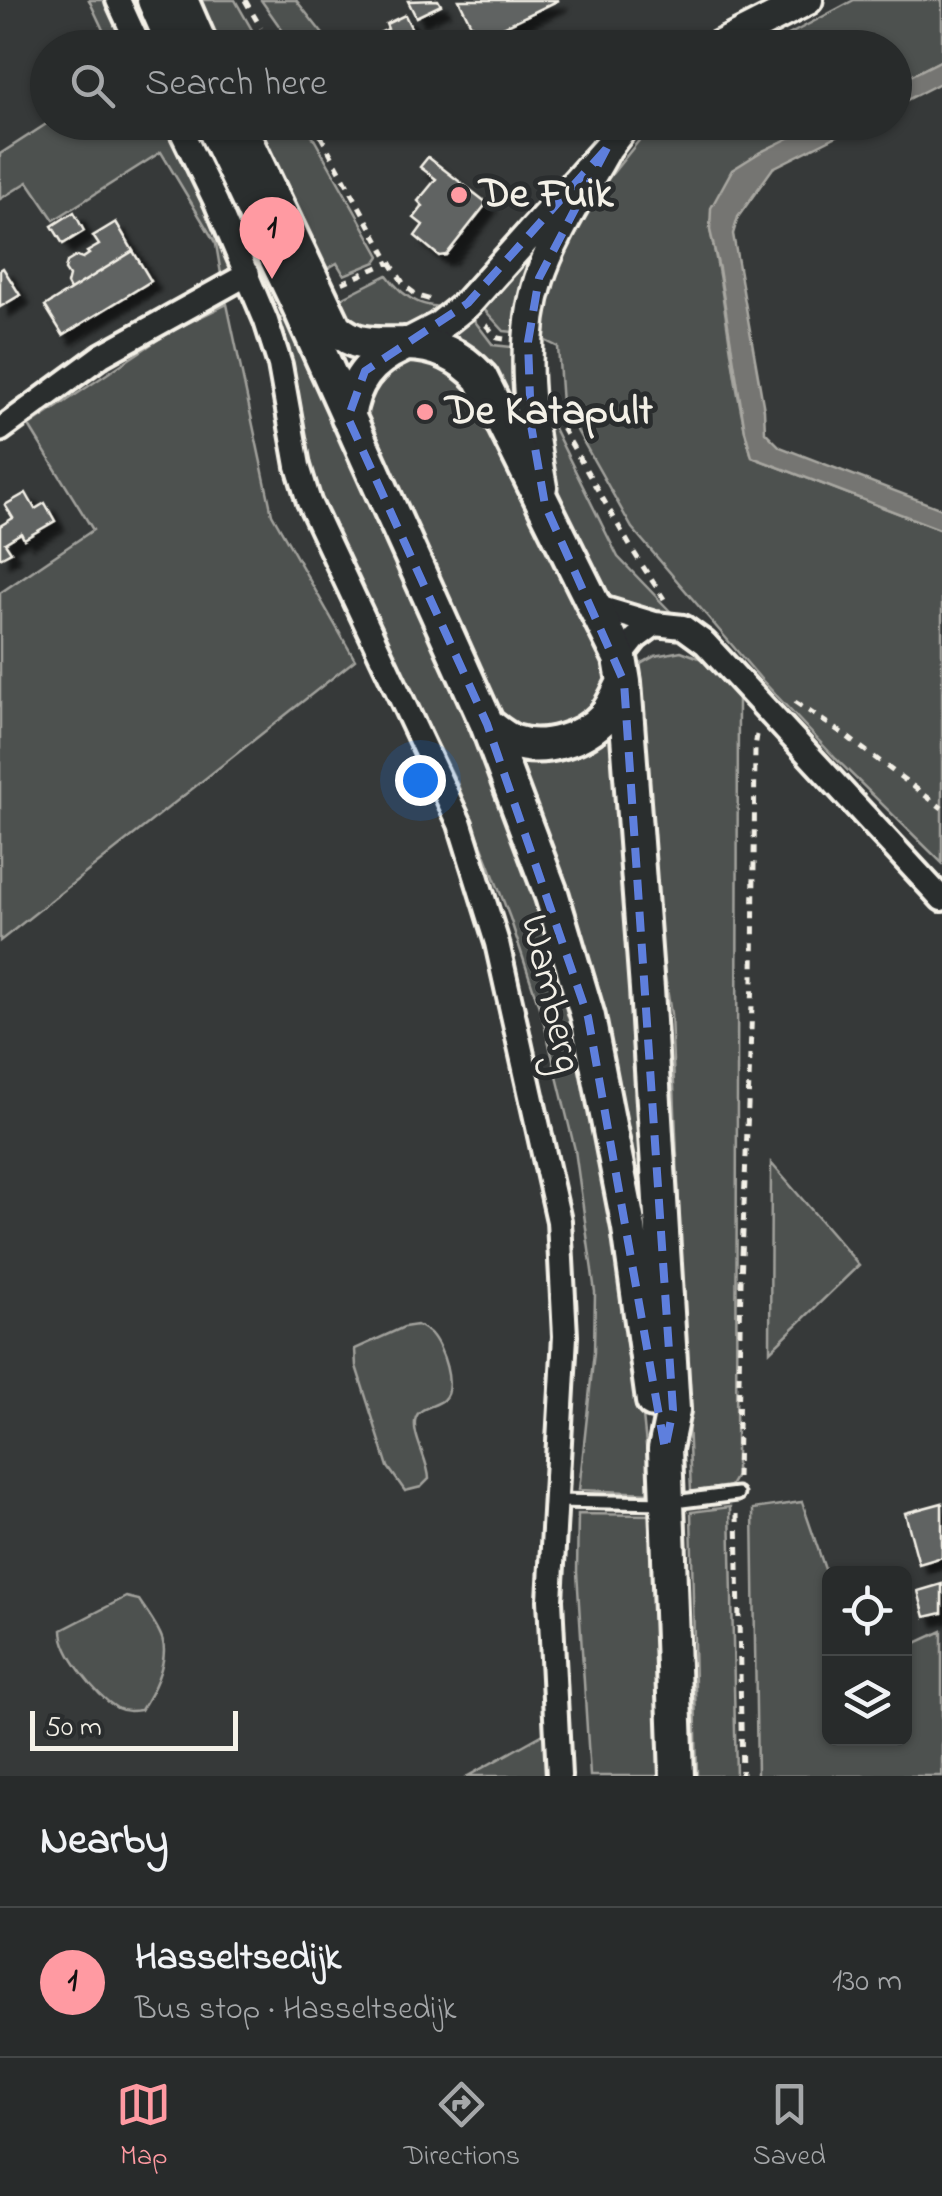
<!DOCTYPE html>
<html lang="en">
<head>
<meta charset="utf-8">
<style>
  body { margin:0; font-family:"Indie Flower",sans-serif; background:#343737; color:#f1f3f6 }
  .controls { position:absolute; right:30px; bottom:30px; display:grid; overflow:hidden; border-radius:15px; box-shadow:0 2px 8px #0004 }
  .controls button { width:90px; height:90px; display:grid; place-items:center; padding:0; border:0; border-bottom:2px solid #444747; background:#282b2b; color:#f1f3f6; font:50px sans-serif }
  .scale { position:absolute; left:30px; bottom:25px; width:208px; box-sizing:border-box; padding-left:10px; border:5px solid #f4f1e8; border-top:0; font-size:28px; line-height:35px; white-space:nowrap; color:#f4f1e8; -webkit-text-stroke:8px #2a2d2e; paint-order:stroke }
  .you { position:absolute; left:420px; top:780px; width:35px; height:35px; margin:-25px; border:8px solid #fff; border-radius:50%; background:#1a73e8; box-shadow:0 0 0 15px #1a73e833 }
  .badge { display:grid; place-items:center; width:65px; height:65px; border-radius:50%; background:#ff9aa2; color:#111; font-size:32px; font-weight:700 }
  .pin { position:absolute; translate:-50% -82px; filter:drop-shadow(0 2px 5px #0008) }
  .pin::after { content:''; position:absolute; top:52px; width:35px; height:30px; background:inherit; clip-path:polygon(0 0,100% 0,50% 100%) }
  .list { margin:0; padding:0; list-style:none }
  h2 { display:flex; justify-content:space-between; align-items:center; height:130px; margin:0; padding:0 40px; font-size:42px }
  h2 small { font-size:32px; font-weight:400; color:#a5a7a9 }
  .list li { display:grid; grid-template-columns:65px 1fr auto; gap:30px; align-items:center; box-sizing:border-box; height:150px; padding:0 40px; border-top:2px solid #444747 }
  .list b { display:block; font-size:38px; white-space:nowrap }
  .list p { margin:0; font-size:32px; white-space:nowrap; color:#a5a7a9 }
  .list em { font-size:32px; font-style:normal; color:#a5a7a9 }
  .icon { flex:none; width:55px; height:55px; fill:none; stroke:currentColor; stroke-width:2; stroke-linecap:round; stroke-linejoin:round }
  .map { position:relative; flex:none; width:942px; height:1776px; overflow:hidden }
  .search { position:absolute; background:#282b2b; box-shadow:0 2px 8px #0004; left:30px; right:30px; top:30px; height:110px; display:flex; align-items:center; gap:25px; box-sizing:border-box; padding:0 35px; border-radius:55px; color:#a5a7a9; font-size:38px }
  .sheet { height:280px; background:#282b2b }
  nav { display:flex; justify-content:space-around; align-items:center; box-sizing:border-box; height:140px; border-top:2px solid #444747; background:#282b2b; font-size:28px; color:#a5a7a9 }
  nav a { display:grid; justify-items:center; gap:5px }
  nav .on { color:#ff9aa2 }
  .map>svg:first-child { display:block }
</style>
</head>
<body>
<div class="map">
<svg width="942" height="1776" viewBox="0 0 942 1776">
  <defs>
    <filter id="shadow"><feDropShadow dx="9" dy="9" stdDeviation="2.5" flood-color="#0009"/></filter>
  </defs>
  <rect width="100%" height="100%" fill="#363939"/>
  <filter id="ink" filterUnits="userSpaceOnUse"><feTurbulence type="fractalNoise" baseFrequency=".01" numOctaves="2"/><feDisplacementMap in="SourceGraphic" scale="20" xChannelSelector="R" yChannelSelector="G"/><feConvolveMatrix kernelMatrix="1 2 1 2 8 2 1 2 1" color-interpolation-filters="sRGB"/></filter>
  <g filter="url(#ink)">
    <path fill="#4e514f" stroke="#a1a19c" stroke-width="2.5" d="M89 0H144L166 47H111Z
      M188 0H235L256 37 228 44 204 34Z
      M261 0H296L333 47H294Z
      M854 0H942V60L895 84 894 48H764Z
      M48 123H200L250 231 222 280 216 244 161 152 54 220 28 182 0 199V154Z
      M246 123H305L380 256 376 262 344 275 337 263 325 270 293 199 284 203Z
      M653 123H821L759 153 710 230C728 305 731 383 752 457L942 530V863L836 759 760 678 632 528 562 404 558 347 536 336 548 283 588 204Z
      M528 251 539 258 523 333 504 331 481 306Z
      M387 275C406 302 427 310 459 306L380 340 328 305Z
      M227 304 272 514 355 660 0 941V593L93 530 29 426 171 331Z
      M290 313 435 637 544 899 580 1018 638 1368 651 1493 579 1490 594 1352 595 1292 575 1150 543 1019 510 918 458 785 322 510 278 320Z
      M470 315 493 345 522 348 529 467 432 340Z
      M535 353 544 358 541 399 549 418 618 557 670 611 650 614 618 606 594 584 571 529 541 440Z
      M421 355 475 381 607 653 608 684 592 714 573 727 533 732 503 719 364 432 363 407 386 367Z
      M681 651 723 667 738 694 736 1476 730 1486 691 1492 671 1014 649 874 630 670 655 656Z
      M621 729 653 1224 638 1227 511 764Z
      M771 1163 859 1265 770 1351Z
      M417 1325C419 1326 430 1332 431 1334 442 1346 457 1387 443 1400 435 1407 420 1407 416 1417 410 1433 429 1461 429 1479L421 1487 405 1491 388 1467 356 1366 355 1349 404 1327Z
      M802 1502 829 1581 830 1738H904L905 1648 942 1631V1776H757L753 1509Z
      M730 1507 736 1776H697L691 1512Z
      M578 1514 655 1515 666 1776H590L577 1572Z
      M126 1597 139 1600C146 1611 161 1630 163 1642 168 1663 152 1693 141 1710 133 1711 125 1712 117 1708 96 1695 62 1654 62 1630Z
      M547 1732 550 1776H468Z"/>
    <path fill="#757572" stroke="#a8a7a1" stroke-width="2.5" d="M942 60V82L895 106V84Z
      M821 122 863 123 773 168 738 217 733 234 764 410 765 432 780 447 942 509V530L752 457 745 431 719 269 710 230 711 208 732 170 759 153Z"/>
    <path fill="#616362" stroke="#f4f1e8" stroke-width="2.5" filter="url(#shadow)" d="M438 0 441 5 416 17 408 1Z
      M459 0H559L478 39Z
      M405 15 415 36 397 45 399 48H363L361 42 388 29 386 24Z
      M428 157 487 203 446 255 439 256 415 236 423 225 414 218 423 206 418 201 436 179 420 167Z
      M74 212 84 231 63 244 52 226Z
      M116 222 133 251 70 290 67 284 69 276 65 270 67 262 77 256 83 258 89 254 87 252 99 245 93 236Z
      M133 251 151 281 63 335 45 306Z
      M3 268 20 295 0 307V270Z
      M26 493 35 509 45 503 55 521 24 539 21 533 5 543 11 552 0 558V526L13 518 5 505Z
      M942 1503V1557L919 1564 905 1513Z
      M942 1584V1613L925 1617 918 1591Z"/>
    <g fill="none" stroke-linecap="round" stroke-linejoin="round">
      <g stroke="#f4f1e8" stroke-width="19">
        <path id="service" d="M252 48 271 45
          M554 1501 666 1503 737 1494"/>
      </g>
      <g stroke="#f4f1e8" stroke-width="30">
        <path id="minor" d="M118 0 140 48
          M177 122 216 202 266 321 280 365 298 466 309 502 460 824 497 943 559 1221 565 1336 550 1600 559 1776
          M0 430 102 355 248 274
          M595 606 655 624 683 627 705 643 942 899
          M620 658 636 638 655 624"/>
      </g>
      <g stroke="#f4f1e8" stroke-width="35">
        <path id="tertiary" d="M714 48 808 0
          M407 343 438 327 468 303 607 148 627 122
          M542 487C530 420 518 346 539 279 554 233 584 190 607 148"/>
      </g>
      <g stroke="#f4f1e8" stroke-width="40">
        <path id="secondary" d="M154 0 175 48
          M181 0 202 48
          M211 122 297 302 487 724 552 896 588 1017 629 1228 653 1401
          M237 122 335 328C357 348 376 344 403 344 434 343 460 355 481 378L620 658 624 682 647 989 673 1410 665 1449 677 1776
          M348 418C353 382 369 361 402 346
          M487 724C496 731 504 738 514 742 543 752 584 739 604 717 613 706 618 694 624 682"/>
      </g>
      <path stroke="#f4f1e8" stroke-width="5" stroke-dasharray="8 8" stroke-linecap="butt" d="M245 0 261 28
        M676 48 687 39
        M313 122 390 262 405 286 418 296 431 300
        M342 283 390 262
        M486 325 498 338 504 339
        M562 428 633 551 664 599
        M795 702 842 733 942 808
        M737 1478 741 1281 753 980 755 748 757 735
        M737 1514 742 1776"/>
      <use href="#service" stroke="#2a2d2e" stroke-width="11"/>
      <use href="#minor" stroke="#2a2d2e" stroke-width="22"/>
      <use href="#tertiary" stroke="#2a2d2e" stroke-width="28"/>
      <use href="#secondary" stroke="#2a2d2e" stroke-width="32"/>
    </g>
  </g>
  <path fill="none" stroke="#5e7fdd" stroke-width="8" stroke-dasharray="20 12" stroke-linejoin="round" d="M607 148 539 278 528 342 531 425 545 505 624 682 673 1410 665 1449 588 1017 487 724 348 418 365 371 468 303Z"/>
  <g fill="#ff9aa2" stroke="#2a2d2e" stroke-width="4">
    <circle cx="459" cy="195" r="10"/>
    <circle cx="425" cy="412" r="10"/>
  </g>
  <g text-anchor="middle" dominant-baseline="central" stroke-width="10" stroke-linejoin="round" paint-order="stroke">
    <g font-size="42" font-weight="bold" fill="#f4f1e8" stroke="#2a2d2e" text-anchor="start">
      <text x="479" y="195">De Fuik</text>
      <text x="445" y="412">De Katapult</text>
    </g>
    <g font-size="42" fill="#f4f1e8" stroke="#2a2d2e">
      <text transform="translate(550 994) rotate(77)">Wamberg</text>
    </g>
  </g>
</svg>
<div class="controls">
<button><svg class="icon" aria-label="locate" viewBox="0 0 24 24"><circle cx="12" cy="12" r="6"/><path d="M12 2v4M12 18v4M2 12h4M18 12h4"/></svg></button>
<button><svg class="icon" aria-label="layers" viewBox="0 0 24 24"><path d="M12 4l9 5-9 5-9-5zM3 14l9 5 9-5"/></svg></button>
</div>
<div class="scale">50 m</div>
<div class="you"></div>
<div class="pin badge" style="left:272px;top:279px">1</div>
<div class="search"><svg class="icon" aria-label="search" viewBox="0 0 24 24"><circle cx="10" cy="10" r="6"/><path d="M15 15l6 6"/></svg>Search here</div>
</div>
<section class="sheet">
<h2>Nearby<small></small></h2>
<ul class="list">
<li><span class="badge">1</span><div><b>Hasseltsedijk</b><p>Bus stop · Hasseltsedijk</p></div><em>130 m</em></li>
</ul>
</section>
<nav>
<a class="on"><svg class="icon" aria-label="map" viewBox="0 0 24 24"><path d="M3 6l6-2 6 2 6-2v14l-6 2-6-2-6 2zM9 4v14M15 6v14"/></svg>Map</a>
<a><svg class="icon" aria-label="directions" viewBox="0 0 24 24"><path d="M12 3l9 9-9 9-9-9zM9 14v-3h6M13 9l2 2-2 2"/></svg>Directions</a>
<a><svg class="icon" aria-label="saved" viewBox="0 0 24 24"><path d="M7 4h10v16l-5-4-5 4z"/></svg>Saved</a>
</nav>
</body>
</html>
